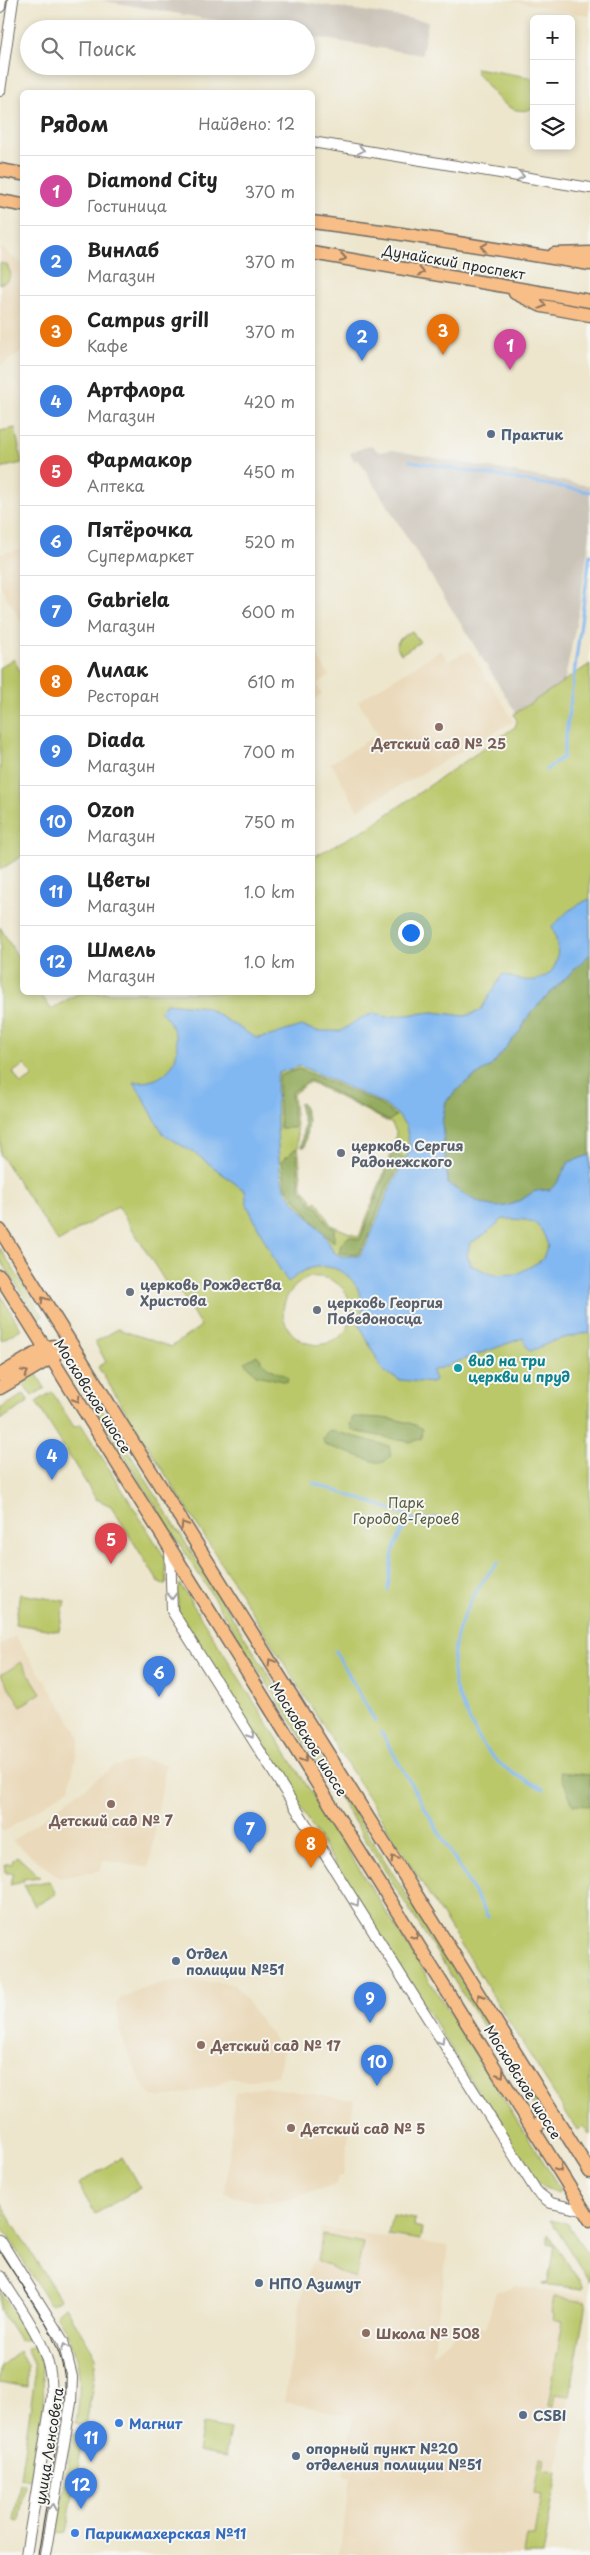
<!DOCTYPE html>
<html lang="ru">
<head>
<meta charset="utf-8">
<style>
  body { margin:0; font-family:"Playpen Sans",sans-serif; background:#f2f2f2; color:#222 }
  .controls { position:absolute; right:15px; top:15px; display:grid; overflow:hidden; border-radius:8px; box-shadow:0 2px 8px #0003 }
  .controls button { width:45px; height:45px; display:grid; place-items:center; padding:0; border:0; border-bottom:1px solid #e0e0e0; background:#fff; color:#222; font:25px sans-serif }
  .you { position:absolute; left:410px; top:932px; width:18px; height:18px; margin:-12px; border:4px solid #fff; border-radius:50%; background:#1a73e8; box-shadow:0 0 0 8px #1a73e833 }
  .badge { display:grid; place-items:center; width:32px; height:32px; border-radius:50%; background:#111827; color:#fff; font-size:16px; font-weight:700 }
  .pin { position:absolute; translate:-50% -41px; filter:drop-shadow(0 1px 2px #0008) }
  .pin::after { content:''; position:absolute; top:26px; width:18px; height:15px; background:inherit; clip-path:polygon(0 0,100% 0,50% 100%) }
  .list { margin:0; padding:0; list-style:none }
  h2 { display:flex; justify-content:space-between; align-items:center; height:65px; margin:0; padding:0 20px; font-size:21px }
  h2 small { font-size:16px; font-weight:400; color:#767676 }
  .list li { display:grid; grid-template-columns:32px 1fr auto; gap:15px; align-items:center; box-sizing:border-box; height:70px; padding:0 20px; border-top:1px solid #e0e0e0 }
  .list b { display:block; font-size:19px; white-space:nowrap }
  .list p { margin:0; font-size:16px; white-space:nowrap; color:#767676 }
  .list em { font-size:16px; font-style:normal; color:#767676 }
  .icon { flex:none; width:28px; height:28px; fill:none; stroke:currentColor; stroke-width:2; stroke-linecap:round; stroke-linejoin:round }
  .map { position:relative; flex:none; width:590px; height:2555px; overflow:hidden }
  .search { position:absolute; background:#fff; box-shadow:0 2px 8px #0003; left:20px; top:20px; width:295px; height:55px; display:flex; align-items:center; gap:12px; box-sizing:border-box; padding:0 18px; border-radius:28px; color:#767676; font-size:19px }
  .panel { position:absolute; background:#fff; box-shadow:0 2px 8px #0003; left:20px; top:90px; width:295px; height:905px; border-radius:8px }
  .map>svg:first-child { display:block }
</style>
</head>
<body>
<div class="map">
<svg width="590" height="2555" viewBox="0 0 590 2555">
  <rect width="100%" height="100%" fill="#f6f6f2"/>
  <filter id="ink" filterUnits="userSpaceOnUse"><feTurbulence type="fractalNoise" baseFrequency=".02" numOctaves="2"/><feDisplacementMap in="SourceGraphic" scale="10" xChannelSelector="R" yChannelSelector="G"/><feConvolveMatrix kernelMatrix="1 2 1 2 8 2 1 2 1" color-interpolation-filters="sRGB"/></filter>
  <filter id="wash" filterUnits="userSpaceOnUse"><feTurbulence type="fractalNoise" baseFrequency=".0096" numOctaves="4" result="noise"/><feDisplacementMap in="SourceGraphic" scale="20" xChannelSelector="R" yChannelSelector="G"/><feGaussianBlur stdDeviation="1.12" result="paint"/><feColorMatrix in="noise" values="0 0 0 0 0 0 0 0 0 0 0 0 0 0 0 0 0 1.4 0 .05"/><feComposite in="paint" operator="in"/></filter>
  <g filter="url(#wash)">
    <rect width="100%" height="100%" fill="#ede6cd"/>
    <path fill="#ead9ba" d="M507 0H590V16Z
      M0 247 22 263V352L0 366Z
      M22 548V623L0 585V554Z
      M313 649 329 676 317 684 322 694 313 701Z
      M441 650 448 661 469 650 514 721 358 810 331 763 378 734 358 701Z
      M15 1636 59 1702 80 1738 69 1788 4 1832 0 1829V1645Z
      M141 1759 166 1764 149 1868 103 1860 101 1870 60 1878 12 1841 113 1767Z
      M201 1981 234 1984 283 2051 278 2075 248 2081 229 2078 215 2087 160 2098 152 2096 141 2082 122 2038 116 2004 121 1998 148 1987 166 1983Z
      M265 2087 354 2100 343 2177 338 2176 336 2184 287 2200 274 2202 253 2201 231 2196 225 2192 235 2092Z
      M321 2227 448 2246 433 2355 465 2324 486 2328 496 2291 515 2286 586 2297 543 2555H339L351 2477 343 2475 353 2416 284 2402 301 2298 309 2269 315 2260Z"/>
    <path fill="#cac3b8" d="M100 0H291L428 21 422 55 306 36V29H264Z
      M371 445 379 452 392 450 590 486V535L579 609 548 764 360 462 357 460 354 461 350 453Z"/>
    <path fill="#bbc86a" stroke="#737a4a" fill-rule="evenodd" d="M476 68 534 78 533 108C508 120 490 88 476 72Z
      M0 263 7 265 11 274 8 280 0 284Z
      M15 428 22 463 0 468V431Z
      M412 631 420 642 401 654 396 646C398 638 405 635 412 631Z
      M13 659 22 674V856L0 870V667Z
      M590 664V2135L583 2126 577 2130 98 1367 106 1362 95 1342 118 1329 171 1347 201 1326 182 1295 169 1288 118 1206 58 1242 0 1154V927L22 964V992L40 993 51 1009 79 993 312 992 313 857 369 827 515 727 517 721 514 714ZM25 1065 33 1077 21 1085 13 1072ZM310 1082 392 1124 396 1132 395 1144 359 1237 331 1225 317 1201 314 1203 302 1187 293 1094ZM311 1277C357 1273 367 1335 324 1344 314 1346 303 1343 295 1336 272 1316 285 1286 311 1277Z
      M0 1248 43 1316 38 1319 0 1259Z
      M0 1294 21 1329 2 1340 0 1337Z
      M36 1373 45 1388 32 1396 22 1382Z
      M79 1373 537 2103 533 2106 74 1376Z
      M52 1392 74 1427 81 1424 164 1556 167 1582 164 1585 159 1583 111 1506 96 1499 36 1402Z
      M24 1394 28 1400 26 1404 0 1420V1409Z
      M180 1584 543 2161 560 2189 558 2193 545 2188 531 2176 179 1615 177 1592Z
      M20 1594 65 1601 59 1631 15 1624Z
      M21 1662 41 1693 21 1706 1 1675Z
      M17 1856 40 1877 23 1879V1882L10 1885 14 1873H6L5 1864H12L13 1859Z
      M49 1881 56 1894 35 1906 24 1885Z
      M122 2157 140 2188 95 2214 78 2184Z
      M0 2203 60 2299 52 2304 49 2303 0 2224V2220L5 2217 4 2215 0 2216Z
      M392 2215 415 2219 414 2226 422 2228 420 2240 388 2235Z
      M550 2219 567 2223 590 2258 589 2281Z
      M548 2234 583 2286V2289L542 2284 548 2283 554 2245 548 2243Z
      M323 2235 363 2243 355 2279 317 2260Z
      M0 2291 28 2336V2339L20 2341 0 2310Z
      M554 2297 586 2302 570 2396 555 2394 553 2406 548 2405 563 2321 553 2319 554 2314 551 2313Z
      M65 2306 97 2358 86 2426 76 2423C83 2379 80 2352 56 2314Z
      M32 2347 36 2348C53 2390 37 2437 30 2480L20 2478 35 2376 33 2363 26 2348Z
      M19 2351 27 2365V2387L0 2382 1 2366Z
      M203 2424 230 2429 225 2457 198 2452Z
      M76 2433 84 2434 66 2534 57 2533 73 2434Z
      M540 2457 545 2458 543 2470 557 2473 543 2555H524L527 2536H534L541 2494 534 2493Z
      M20 2483 25 2484 19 2522 14 2521Z"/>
    <path fill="#94ac5e" stroke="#606c44" d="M590 954V1155L569 1162 557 1183 550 1190C531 1190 534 1193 519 1201 492 1216 471 1198 448 1184L442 1122 446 1102 465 1083 491 1066 520 1031 531 1012Z
      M299 1069 378 1103 396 1116 389 1121 310 1080 291 1093 294 1128H280L278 1081 279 1076Z
      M302 1103 308 1120 305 1147H301L304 1125 299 1104Z
      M296 1148 300 1188 313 1205H316L329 1226 334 1228V1242L321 1231 286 1186 282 1161Z
      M393 1154 404 1158 385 1192 366 1241 358 1254 339 1253 341 1245 349 1236 360 1240Z
      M257 1355 267 1367 288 1377 287 1382 256 1375 245 1362Z
      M353 1417C371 1417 408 1418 422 1429L421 1439 410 1442 353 1431 350 1424Z
      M333 1431 389 1446 391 1456 384 1462H376L325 1445 323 1440 327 1432Z
      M560 1772 590 1775V1806L573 1805Z"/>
    <path fill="#82b8f1" stroke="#56728e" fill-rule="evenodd" d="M587 900H590V954L531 1012 520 1031 491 1066 465 1083 446 1101 442 1122 448 1184C471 1198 492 1216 519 1201 534 1193 530 1190 550 1190L557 1183 569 1162 590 1155V1332L556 1340 531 1351 528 1350 523 1338 432 1371 435 1381 432 1383 400 1380 383 1371 359 1324C372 1293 345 1259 311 1268 303 1270 295 1277 288 1282L276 1263 247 1205 245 1191 196 1154 164 1135 134 1082C179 1085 190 1039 160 1011L166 1003 205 1007 256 1038 270 1036 301 1026 317 1031H341L359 1019 374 1013 386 1017 433 1012 465 1016 480 1011 503 974C545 993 569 968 552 927L568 911ZM300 1066 380 1102 397 1114 406 1126 410 1150 388 1192 368 1242 359 1256H341L333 1252C326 1229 297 1210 285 1188 276 1171 277 1103 276 1080L278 1073ZM503 1219C530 1220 539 1217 548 1246L542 1260 517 1274 493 1275 471 1265 467 1255 470 1243 484 1235Z"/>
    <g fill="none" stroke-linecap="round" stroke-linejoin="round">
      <path stroke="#82b8f1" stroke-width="3" d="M410 461 590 492
        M546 770 563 757 590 555
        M313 1483 405 1514 413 1520
        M498 1562C470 1594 448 1637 454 1681 456 1694 463 1706 468 1717 477 1737 486 1753 503 1766 515 1776 530 1782 544 1789
        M388 1590C391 1566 391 1535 413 1520L438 1518
        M335 1651 375 1721
        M381 1732 488 1917"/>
    </g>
  </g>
  <g filter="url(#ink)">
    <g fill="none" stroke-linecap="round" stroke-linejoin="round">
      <g stroke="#6f6c64" stroke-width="12">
        <path id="minor" d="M0 7 1 0
          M0 91 13 0
          M312 142 590 188
          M170 1548 172 1611 537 2192 551 2203 585 2211
          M0 2240 63 2341 72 2377 71 2403 45 2555
          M0 2276C25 2316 57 2353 51 2403L26 2555"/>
      </g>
      <g stroke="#6f6c64" stroke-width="15">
        <path id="major" d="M0 170 22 174
          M0 201 22 205
          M312 222 389 232 590 264
          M312 253 590 301
          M554 254 590 253
          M515 293 542 306 590 315
          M0 1230 590 2172
          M0 1276 590 2220
          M0 1375 45 1348 53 1346
          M0 1388 51 1358 70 1342
          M534 2127 554 2114"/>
      </g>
      <use href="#minor" stroke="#fff" stroke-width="10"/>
      <use href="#major" stroke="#f7be88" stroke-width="12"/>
      <path stroke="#2b2b2b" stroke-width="1" d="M0 2252C26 2294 68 2342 65 2394L38 2555"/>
    </g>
    <defs><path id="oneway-chevron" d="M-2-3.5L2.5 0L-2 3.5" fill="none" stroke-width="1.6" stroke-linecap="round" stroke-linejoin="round" transform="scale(1.25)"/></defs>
    <g stroke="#a0a0a0">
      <use href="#oneway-chevron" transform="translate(361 150) rotate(9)"/>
      <use href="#oneway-chevron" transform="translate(521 176) rotate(10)"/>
      <use href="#oneway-chevron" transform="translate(172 1596) rotate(88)"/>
      <use href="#oneway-chevron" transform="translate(251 1735) rotate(58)"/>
      <use href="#oneway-chevron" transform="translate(356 1903) rotate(58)"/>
      <use href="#oneway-chevron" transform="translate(441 2041) rotate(58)"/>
      <use href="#oneway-chevron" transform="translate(65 2347) rotate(-111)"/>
      <use href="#oneway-chevron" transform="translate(53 2507) rotate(-81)"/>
    </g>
    <g stroke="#91745a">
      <use href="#oneway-chevron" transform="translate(484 247) rotate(-171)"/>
      <use href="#oneway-chevron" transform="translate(343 258) rotate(10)"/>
      <use href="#oneway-chevron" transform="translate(421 272) rotate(11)"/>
      <use href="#oneway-chevron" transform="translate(543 305) rotate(16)"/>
      <use href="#oneway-chevron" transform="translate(44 1300) rotate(-122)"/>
      <use href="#oneway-chevron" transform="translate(25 1373) rotate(-29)"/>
      <use href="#oneway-chevron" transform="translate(77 1399) rotate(58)"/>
      <use href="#oneway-chevron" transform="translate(184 1525) rotate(-122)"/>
      <use href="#oneway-chevron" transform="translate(271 1662) rotate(-122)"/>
      <use href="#oneway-chevron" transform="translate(304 1759) rotate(58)"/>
      <use href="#oneway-chevron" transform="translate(394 1859) rotate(-122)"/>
      <use href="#oneway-chevron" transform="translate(415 1936) rotate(58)"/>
      <use href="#oneway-chevron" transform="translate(480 1997) rotate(-122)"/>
      <use href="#oneway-chevron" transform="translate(501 2074) rotate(58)"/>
      <use href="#oneway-chevron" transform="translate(559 2169) rotate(58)"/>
    </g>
  </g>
  <g fill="#5c6f8a" stroke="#f6f6f2" stroke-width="2">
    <circle cx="491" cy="434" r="5"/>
    <circle cx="176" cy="1961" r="5"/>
    <circle cx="259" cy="2283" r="5"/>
    <circle cx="523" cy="2415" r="5"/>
    <circle cx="296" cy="2456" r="5"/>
  </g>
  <g fill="#8d6e63" stroke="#f6f6f2" stroke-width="2">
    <circle cx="439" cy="727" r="5"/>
    <circle cx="111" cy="1804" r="5"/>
    <circle cx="201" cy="2045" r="5"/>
    <circle cx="291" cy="2128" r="5"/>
    <circle cx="366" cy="2333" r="5"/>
  </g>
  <g fill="#6b7280" stroke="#f6f6f2" stroke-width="2">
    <circle cx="341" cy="1153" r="5"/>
    <circle cx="130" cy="1292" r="5"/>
    <circle cx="317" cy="1310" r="5"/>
  </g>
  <circle fill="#0f9aa8" stroke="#f6f6f2" stroke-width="2" cx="458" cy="1368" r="5"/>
  <g fill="#3f7fe0" stroke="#f6f6f2" stroke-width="2">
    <circle cx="119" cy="2423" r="5"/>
    <circle cx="75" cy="2533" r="5"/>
  </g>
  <g text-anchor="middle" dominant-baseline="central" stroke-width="4" stroke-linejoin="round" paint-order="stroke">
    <g font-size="14" fill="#2b2b2b" stroke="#f6f6f2">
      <text transform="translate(454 262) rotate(10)">Дунайский проспект</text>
      <text transform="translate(93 1396) rotate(58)">Московское шоссе</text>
      <text transform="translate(309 1739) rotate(58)">Московское шоссе</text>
      <text transform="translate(523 2082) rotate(58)">Московское шоссе</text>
      <text transform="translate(49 2446) rotate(-81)">улица Ленсовета</text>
    </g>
    <g font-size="14" font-weight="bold" fill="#4e5e75" stroke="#f6f6f2" text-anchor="start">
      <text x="501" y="434">Практик</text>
      <text x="186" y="1953">Отдел<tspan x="186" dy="16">полиции №51</tspan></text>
      <text x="269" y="2283">НПО Азимут</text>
      <text x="533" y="2415">CSBI</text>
      <text x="306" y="2448">опорный пункт №20<tspan x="306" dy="16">отделения полиции №51</tspan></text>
    </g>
    <g font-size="14" font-weight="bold" fill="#785e54" stroke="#f6f6f2" text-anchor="start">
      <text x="439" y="743" text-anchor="middle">Детский сад № 25</text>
      <text x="111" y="1820" text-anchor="middle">Детский сад № 7</text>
      <text x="211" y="2045">Детский сад № 17</text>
      <text x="301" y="2128">Детский сад № 5</text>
      <text x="376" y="2333">Школа № 508</text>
    </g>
    <g font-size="14" font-weight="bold" fill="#5b616d" stroke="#f6f6f2" text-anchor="start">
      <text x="351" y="1145">церковь Сергия<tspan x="351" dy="16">Радонежского</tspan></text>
      <text x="140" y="1284">церковь Рождества<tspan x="140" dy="16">Христова</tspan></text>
      <text x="327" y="1302">церковь Георгия<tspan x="327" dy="16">Победоносца</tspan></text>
    </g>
    <g font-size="14" font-weight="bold" fill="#0d838f" stroke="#f6f6f2" text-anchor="start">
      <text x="468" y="1360">вид на три<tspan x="468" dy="16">церкви и пруд</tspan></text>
    </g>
    <g font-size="14" fill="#565a3e" stroke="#f6f6f2">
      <text x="406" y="1502">Парк<tspan x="406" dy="16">Городов-Героев</tspan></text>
    </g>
    <g font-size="14" font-weight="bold" fill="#366cbe" stroke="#f6f6f2" text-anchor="start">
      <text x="129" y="2423">Магнит</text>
      <text x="85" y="2533">Парикмахерская №11</text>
    </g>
  </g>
</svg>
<div class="controls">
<button>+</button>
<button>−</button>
<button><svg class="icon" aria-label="layers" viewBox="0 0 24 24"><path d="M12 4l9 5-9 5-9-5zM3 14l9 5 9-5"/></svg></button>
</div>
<div class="you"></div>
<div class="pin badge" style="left:510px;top:370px;background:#d1479c">1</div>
<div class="pin badge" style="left:362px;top:361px;background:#3f7fe0">2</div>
<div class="pin badge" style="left:443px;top:355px;background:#e8710a">3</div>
<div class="pin badge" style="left:52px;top:1480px;background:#3f7fe0">4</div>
<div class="pin badge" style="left:111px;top:1564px;background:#e0444e">5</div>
<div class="pin badge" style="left:159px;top:1697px;background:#3f7fe0">6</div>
<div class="pin badge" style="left:250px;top:1853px;background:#3f7fe0">7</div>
<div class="pin badge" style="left:311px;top:1868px;background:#e8710a">8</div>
<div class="pin badge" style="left:370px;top:2023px;background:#3f7fe0">9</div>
<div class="pin badge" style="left:377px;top:2086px;background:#3f7fe0">10</div>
<div class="pin badge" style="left:91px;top:2462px;background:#3f7fe0">11</div>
<div class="pin badge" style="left:81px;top:2509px;background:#3f7fe0">12</div>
<div class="search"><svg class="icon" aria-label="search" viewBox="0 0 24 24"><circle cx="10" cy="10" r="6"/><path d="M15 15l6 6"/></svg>Поиск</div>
<section class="panel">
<h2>Рядом<small>Найдено: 12</small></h2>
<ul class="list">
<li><span class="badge" style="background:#d1479c">1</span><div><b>Diamond City</b><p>Гостиница</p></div><em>370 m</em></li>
<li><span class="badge" style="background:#3f7fe0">2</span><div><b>Винлаб</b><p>Магазин</p></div><em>370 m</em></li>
<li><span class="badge" style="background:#e8710a">3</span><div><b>Campus grill</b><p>Кафе</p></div><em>370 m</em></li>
<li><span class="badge" style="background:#3f7fe0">4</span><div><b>Артфлора</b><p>Магазин</p></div><em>420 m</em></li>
<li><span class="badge" style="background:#e0444e">5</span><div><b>Фармакор</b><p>Аптека</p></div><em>450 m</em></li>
<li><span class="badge" style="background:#3f7fe0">6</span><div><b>Пятёрочка</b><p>Супермаркет</p></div><em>520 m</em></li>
<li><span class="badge" style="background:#3f7fe0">7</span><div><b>Gabriela</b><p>Магазин</p></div><em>600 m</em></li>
<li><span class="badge" style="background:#e8710a">8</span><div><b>Лилак</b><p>Ресторан</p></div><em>610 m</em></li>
<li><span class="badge" style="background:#3f7fe0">9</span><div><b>Diada</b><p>Магазин</p></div><em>700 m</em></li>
<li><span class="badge" style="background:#3f7fe0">10</span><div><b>Ozon</b><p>Магазин</p></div><em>750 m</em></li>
<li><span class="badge" style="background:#3f7fe0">11</span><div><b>Цветы</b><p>Магазин</p></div><em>1.0 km</em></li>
<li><span class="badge" style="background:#3f7fe0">12</span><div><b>Шмель</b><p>Магазин</p></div><em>1.0 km</em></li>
</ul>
</section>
</div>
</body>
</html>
